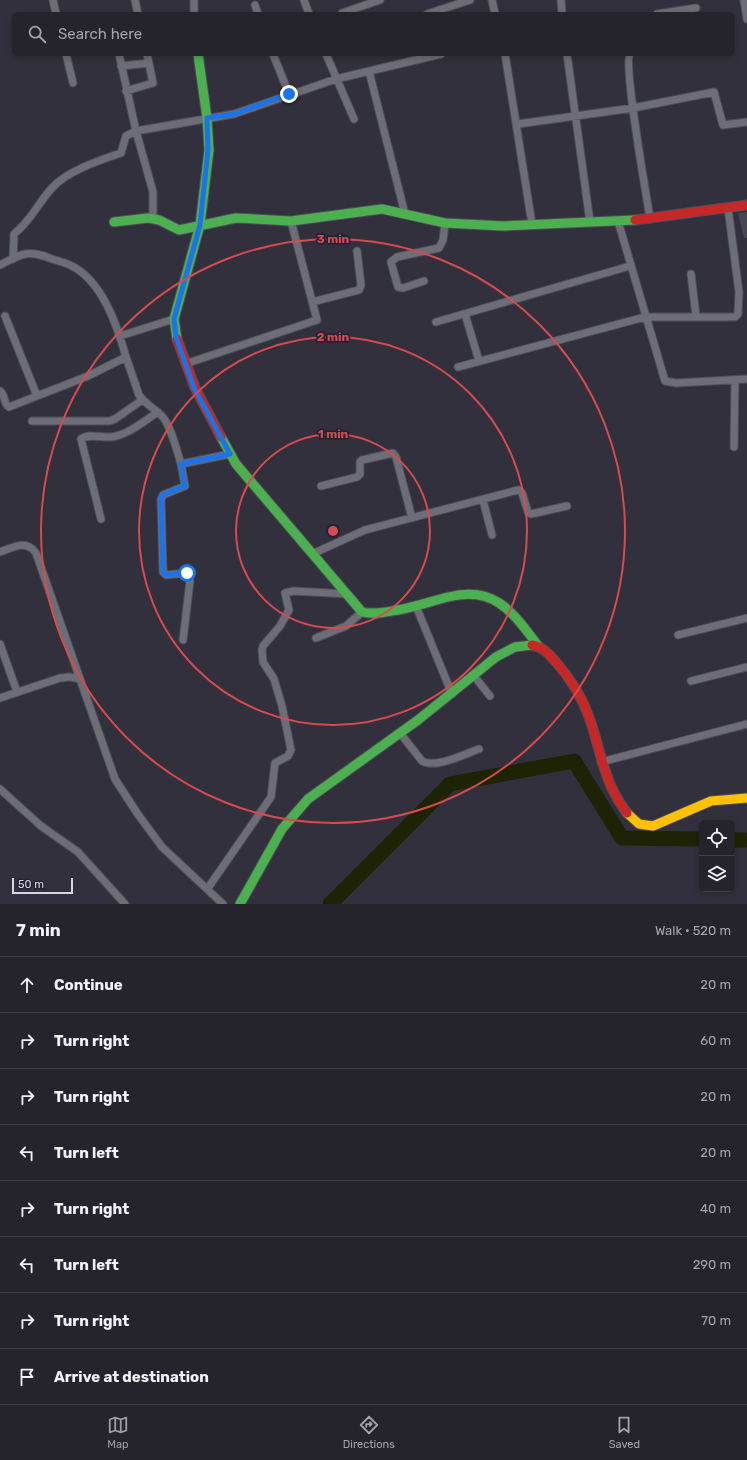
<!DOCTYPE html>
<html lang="en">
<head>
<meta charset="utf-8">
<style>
  body { margin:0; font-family:Rubik,sans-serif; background:#313039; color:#f1f3f6 }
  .controls { position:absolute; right:12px; bottom:12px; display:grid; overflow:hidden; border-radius:6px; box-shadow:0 2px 6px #0003 }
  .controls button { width:36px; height:36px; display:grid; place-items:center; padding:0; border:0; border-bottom:1px solid #424149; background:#25242d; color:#f1f3f6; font:20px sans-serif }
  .scale { position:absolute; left:12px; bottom:10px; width:61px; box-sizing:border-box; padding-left:4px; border:2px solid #d5d5e4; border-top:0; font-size:11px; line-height:14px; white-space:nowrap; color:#d5d5e4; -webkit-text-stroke:3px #232237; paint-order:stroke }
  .stop { position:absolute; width:12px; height:12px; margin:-9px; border:3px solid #1a73e8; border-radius:50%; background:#fff }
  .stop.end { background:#1a73e8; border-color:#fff; box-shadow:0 1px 4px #0008 }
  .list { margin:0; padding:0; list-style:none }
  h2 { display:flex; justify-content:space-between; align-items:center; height:52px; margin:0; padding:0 16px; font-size:17px }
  h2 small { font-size:13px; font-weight:400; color:#a3a4aa }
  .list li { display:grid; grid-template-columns:26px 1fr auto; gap:12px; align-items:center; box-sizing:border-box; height:56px; padding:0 16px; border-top:1px solid #424149 }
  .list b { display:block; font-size:15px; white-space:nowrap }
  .list em { font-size:13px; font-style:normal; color:#a3a4aa }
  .icon { flex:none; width:22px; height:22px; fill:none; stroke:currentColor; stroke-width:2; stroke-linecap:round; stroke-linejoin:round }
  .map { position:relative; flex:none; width:747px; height:904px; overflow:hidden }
  .search { position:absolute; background:#25242d; box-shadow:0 2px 6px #0003; left:12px; right:12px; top:12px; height:44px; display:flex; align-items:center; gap:10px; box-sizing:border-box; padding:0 14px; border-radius:6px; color:#a3a4aa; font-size:15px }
  .sheet { height:500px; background:#25242d }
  nav { display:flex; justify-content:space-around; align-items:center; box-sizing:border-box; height:56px; border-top:1px solid #424149; background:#25242d; font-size:11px; color:#a3a4aa }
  nav a { display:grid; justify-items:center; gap:2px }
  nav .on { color:#9c9ba9 }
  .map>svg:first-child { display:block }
</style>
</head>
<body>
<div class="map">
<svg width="747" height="904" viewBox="0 0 747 904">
  <rect width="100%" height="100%" fill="#31303c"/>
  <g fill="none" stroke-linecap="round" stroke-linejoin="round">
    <path stroke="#1e2305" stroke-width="15" d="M732 840H747
      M330 904 450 784 574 761 622 838 702 839"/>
  </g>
  <path fill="#474654" d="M747 212V238H744L738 213Z"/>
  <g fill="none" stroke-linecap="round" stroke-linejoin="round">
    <g stroke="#4e4e59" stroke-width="9">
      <path id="street" d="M53 0 56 14
        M135 0 138 14
        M194 0V14
        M304 0 309 14
        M492 0 495 14
        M561 0 562 14
        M744 0 747 19
        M255 5 258 14
        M342 13 380 0
        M427 14 470 0
        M657 14 696 8
        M66 54 73 83
        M119 54 136 131 153 192V218
        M273 54 289 94
        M326 54 354 119
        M505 54 532 224
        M567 54 590 222
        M630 54C623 64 647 198 650 219
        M121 66 149 63
        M369 71 405 214
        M126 91 153 83 147 54
        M518 124 633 108 714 92 723 125 747 122
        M618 221 665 381 676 383 747 379
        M13 259 14 234C31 221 38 203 52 188 67 171 100 160 121 153L126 136 136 131 234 114 336 79 441 54
        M0 265C8 261 16 256 25 254 34 252 44 256 52 259 58 261 64 262 70 265 102 280 117 325 126 357L88 376 9 407C3 404 6 395 0 391
        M691 274 696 316
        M424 281 403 288 398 287 391 262 397 257 439 248 443 240 445 223
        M312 302 359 290 361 285 357 251
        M465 314 479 361
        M5 316 37 396
        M436 322 630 266
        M120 336 174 319
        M126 357 139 395C145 404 155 409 162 416 171 426 177 451 181 464L230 454
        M185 364 317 320 291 221
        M458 367 645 317H735L738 314 739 292 728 208
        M32 421H110L115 419 142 400
        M734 447 735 380
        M181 464 185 486 163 495 161 499 163 572 166 575 187 573 190 581 183 640
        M321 486 357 477 360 474V462L362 460 393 453 396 457 412 518
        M483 500 492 535
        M101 519 81 439C88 433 102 438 111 437 128 435 144 421 158 412
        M0 552C14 547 26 539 36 553L115 779 137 813 162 847 223 904
        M312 554 365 530 514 491 519 490 522 493 528 512 531 514 567 506
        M416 606 452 694
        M678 635 747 618
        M316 638 346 626 362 612
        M0 644 17 692
        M474 676 490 696
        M691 681 747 667
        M0 698 60 678 70 677 80 679
        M400 733 422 761C435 769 465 754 479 749
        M601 762 747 724
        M0 789 41 826 78 852 125 904
        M208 888 271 797 275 763 288 756 291 750 282 706 274 679 263 662 262 650 263 646 280 626 289 610 285 593 294 591 347 594"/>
    </g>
    <g stroke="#4e4e59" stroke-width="11">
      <path id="fast" d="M114 222 148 218 159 220 179 230 236 218 291 221 382 209 445 223 503 226 635 220
        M177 339 174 319 200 225 209 150 207 118 198 54
        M221 437 236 464 362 612C374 615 386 612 398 610 415 607 432 601 448 597 496 585 513 613 539 647
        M240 904 282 829 308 799 418 720 496 657 515 647 532 645"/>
    </g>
    <g stroke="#4e4e59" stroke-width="11">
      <path id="slow" d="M627 813 639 824 653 826 711 801 747 798"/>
    </g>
    <g stroke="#4e4e59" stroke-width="11">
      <path id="jam" d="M635 220 747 205
        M177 339 195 388 221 437
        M532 645C543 647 549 654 556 662 570 678 582 697 589 717 597 739 601 762 610 784 615 795 620 804 627 813"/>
    </g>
    <use href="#street" stroke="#6d6d78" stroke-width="7"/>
    <use href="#fast" stroke="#4caf50" stroke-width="9"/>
    <use href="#slow" stroke="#ffc107" stroke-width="9"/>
    <use href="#jam" stroke="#c62828" stroke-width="9"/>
  </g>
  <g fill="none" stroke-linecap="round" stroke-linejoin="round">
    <path stroke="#1a73e8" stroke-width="5" d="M187 573 166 575 163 572 161 497 163 495 185 486 181 464 230 454 194 388 176 337 174 319 200 225 208 150 207 118 234 114 289 94"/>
  </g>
  <g fill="none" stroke="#d64b4e" stroke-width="2">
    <circle cx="333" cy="531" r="97"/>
    <circle cx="333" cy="531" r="194"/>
    <circle cx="333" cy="531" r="292"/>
  </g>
  <circle cx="333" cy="531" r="6" fill="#d64b4e" stroke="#232237" stroke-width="2"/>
  <g font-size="12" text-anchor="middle" font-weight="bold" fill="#d64b4e" stroke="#232237" stroke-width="3.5" stroke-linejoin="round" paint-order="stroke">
    <text x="333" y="243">3 min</text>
    <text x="333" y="341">2 min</text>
    <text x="333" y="438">1 min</text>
  </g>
</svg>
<div class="controls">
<button><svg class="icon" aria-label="locate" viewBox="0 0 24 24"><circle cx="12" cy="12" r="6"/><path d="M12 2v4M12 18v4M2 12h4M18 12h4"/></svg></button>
<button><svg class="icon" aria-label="layers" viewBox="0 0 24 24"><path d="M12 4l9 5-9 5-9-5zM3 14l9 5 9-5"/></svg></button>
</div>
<div class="scale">50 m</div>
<div class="stop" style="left:187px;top:573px"></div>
<div class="stop end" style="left:289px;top:94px"></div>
<div class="search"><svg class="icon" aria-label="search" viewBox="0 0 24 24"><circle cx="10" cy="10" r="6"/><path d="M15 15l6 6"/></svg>Search here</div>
</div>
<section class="sheet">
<h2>7 min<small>Walk · 520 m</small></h2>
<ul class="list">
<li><svg class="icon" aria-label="ahead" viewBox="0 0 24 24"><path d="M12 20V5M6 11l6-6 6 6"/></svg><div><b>Continue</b></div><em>20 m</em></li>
<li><svg class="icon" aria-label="right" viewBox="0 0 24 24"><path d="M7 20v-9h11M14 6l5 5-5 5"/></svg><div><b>Turn right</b></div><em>60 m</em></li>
<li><svg class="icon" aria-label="right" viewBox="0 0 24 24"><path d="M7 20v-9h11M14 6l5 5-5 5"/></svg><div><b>Turn right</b></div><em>20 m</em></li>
<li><svg class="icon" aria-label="left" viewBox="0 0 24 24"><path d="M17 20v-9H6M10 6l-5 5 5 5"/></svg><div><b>Turn left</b></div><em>20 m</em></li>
<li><svg class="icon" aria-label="right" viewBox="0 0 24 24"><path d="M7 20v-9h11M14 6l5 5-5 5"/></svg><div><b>Turn right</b></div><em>40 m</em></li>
<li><svg class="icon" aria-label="left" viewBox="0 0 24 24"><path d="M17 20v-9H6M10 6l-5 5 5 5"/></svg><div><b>Turn left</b></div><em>290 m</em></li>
<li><svg class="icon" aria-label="right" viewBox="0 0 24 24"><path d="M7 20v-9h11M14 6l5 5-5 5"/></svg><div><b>Turn right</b></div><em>70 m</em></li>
<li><svg class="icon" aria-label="arrive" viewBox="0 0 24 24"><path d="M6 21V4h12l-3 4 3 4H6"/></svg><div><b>Arrive at destination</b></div></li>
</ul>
</section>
<nav>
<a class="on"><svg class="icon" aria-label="map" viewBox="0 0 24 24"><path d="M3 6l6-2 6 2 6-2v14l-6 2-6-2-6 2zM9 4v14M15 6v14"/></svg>Map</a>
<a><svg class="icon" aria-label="directions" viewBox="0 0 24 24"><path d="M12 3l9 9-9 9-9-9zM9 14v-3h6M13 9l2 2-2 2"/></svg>Directions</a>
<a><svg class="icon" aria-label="saved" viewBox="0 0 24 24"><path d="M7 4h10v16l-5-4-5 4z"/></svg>Saved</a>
</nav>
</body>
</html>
